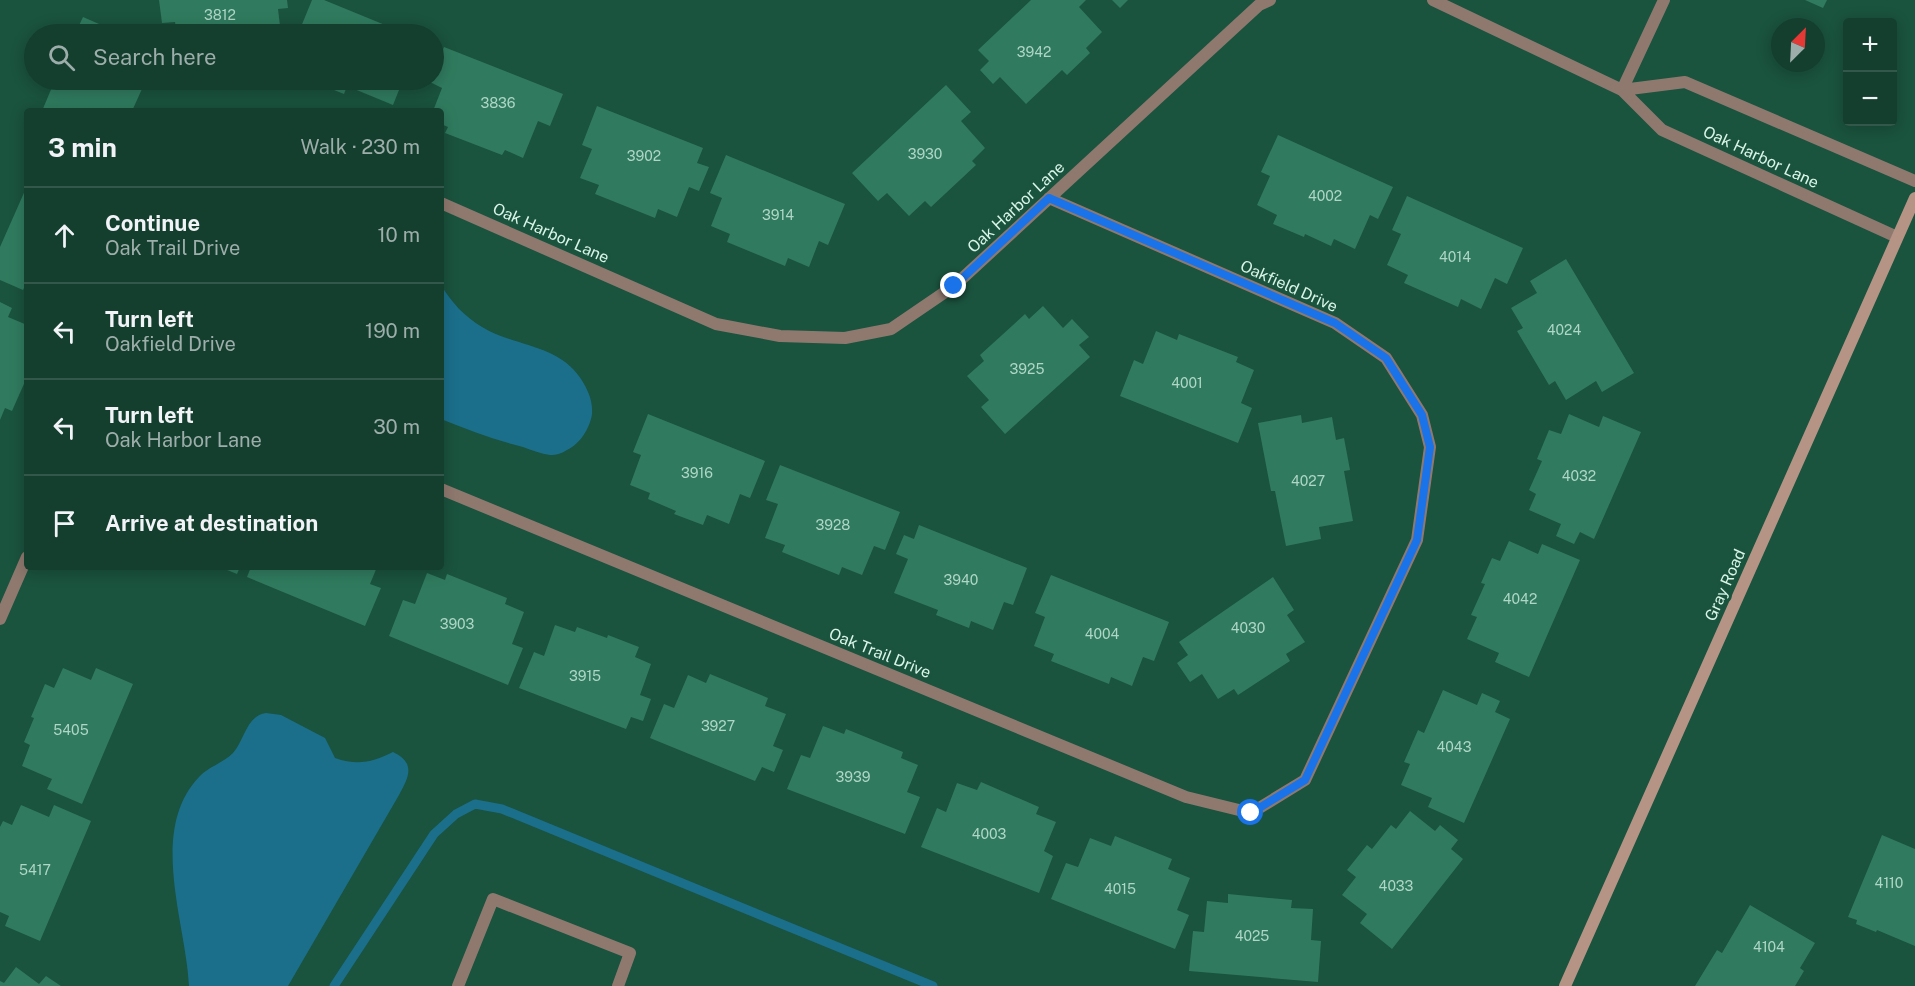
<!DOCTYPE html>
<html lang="en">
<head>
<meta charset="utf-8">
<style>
  body { margin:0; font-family:"Public Sans",sans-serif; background:#1d4536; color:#f1f3f6 }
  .controls { position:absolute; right:18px; top:18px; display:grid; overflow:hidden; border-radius:6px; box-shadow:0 3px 15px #0003 }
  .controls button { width:54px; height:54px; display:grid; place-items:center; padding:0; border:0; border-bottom:2px solid #33574a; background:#143e2e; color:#f1f3f6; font:30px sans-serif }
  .compass { position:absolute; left:1771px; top:18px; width:54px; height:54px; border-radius:50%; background:#143e2e; box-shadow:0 3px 15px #0003; rotate:24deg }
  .stop { position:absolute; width:18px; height:18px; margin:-14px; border:4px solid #1a73e8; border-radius:50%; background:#fff }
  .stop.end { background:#1a73e8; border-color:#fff; box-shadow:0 2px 6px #0008 }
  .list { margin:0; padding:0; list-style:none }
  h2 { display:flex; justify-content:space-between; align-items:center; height:78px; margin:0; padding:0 24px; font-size:26px }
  h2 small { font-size:20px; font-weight:400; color:#9daeaa }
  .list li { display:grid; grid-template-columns:39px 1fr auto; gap:18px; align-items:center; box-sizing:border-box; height:96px; padding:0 24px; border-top:2px solid #33574a }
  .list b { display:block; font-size:22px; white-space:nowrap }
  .list p { margin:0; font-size:20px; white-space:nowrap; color:#9daeaa }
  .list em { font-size:20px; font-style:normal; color:#9daeaa }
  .icon { flex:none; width:33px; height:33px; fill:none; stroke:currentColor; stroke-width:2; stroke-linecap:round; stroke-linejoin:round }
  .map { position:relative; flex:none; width:1915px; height:986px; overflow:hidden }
  .search { position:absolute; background:#143e2e; box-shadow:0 3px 15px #0003; left:24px; top:24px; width:420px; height:66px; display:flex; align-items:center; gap:15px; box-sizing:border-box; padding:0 21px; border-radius:33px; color:#9daeaa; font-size:22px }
  .panel { position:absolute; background:#143e2e; box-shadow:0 3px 15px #0003; left:24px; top:108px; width:420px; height:462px; border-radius:6px }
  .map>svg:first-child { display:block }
</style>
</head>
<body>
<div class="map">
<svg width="1915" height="986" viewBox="0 0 1915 986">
  <rect width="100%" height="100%" fill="#1a533e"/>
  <path fill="#1b6f8b" d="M441 285C451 302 465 317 482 327 515 347 558 344 581 379 588 390 593 401 592 414 590 428 580 444 567 450 561 454 556 455 550 455 541 454 532 450 523 447 495 440 468 430 441 419Z
    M266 713 281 715 325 738 335 758C358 766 373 762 393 752 416 763 409 777 399 795L288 986H189C186 922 148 831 199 777 208 767 223 763 233 753 245 740 246 716 266 713Z"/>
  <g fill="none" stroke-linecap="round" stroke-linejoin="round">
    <path stroke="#1b6f8b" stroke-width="9" d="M334 986 434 834 456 814 475 804 502 809 933 986"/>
  </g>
  <path fill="#307b5f" d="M159 0H287L288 8 278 9 281 34H177L175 22 162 23Z
    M312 0H324L407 34H298Z
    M1031 0H1086L1079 7 1102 32 1086 48 1090 53 1067 75 1062 70 1026 104 1000 77 993 84 980 70 989 61 978 50Z
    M1112 0H1128L1120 8Z
    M1805 0H1827L1823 8Z
    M83 17 122 34H75Z
    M444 47 563 94 550 126 538 121 523 158 505 150 502 155 445 133 448 127 441 124V111H433L442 88 430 82V80H434V72Z
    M55 80H146L132 111H42Z
    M315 80H403L393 105 347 86 344 94 314 82Z
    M946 85 971 112 961 121 985 148 972 161 976 165 931 207 925 201 909 216 887 193 878 201 852 173Z
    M597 106 703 148 697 163 709 167 699 191 689 187 677 217 658 209 655 218 595 194 599 185 580 178 592 149 582 145Z
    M1278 135 1393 187 1378 219 1370 215 1355 249 1334 239 1331 246 1305 234 1304 237 1273 224 1277 215 1257 205 1270 176 1261 172Z
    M726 155 845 204 828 245 819 241 809 267 788 258 785 266 727 242 730 234 711 226 722 198 710 193Z
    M27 186V282L23 290 0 280V247Z
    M1407 196 1523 248 1507 284 1495 278 1481 309 1461 299 1458 307 1404 283 1408 275 1387 265 1401 234 1392 230Z
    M1566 259 1634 373 1602 392 1596 381 1566 400 1555 381 1549 385 1517 331 1523 328 1511 308 1537 293 1530 281Z
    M0 302 12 308 8 317 27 325V377L12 411 5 408 0 420Z
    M1043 306 1063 328 1072 319 1089 337 1079 345 1090 357 1005 434 981 407 989 400 967 376 984 361 980 355 1025 314 1029 319Z
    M1156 331 1177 340 1179 334 1238 357 1236 362 1254 370 1241 403 1252 408 1238 443 1120 396 1134 360 1143 364Z
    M648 414 765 461 750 498 740 494 729 524 707 515 703 525 674 514 676 511 648 499 650 493 630 485 641 455 633 452Z
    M1569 414 1599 427 1603 416 1641 432 1594 539 1580 532 1574 544 1556 536 1561 524 1529 510 1536 494 1529 490 1542 461 1537 459 1549 430 1561 434Z
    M1301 415 1302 423 1332 417 1336 440 1344 438 1350 470 1344 471 1353 521 1319 527 1321 539 1286 546 1275 491H1271L1258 423Z
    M780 465 900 512 885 550 874 546 862 575 842 567 839 575 782 552 785 545 765 538 778 504 766 500Z
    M919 525 1027 568 1013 605 1004 602 993 630 971 621 969 628 936 615 938 610 894 593 908 559 896 554 904 535 914 539Z
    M1509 541 1538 554 1542 544 1580 560 1529 677 1495 662 1499 653 1467 639 1477 617 1471 615 1485 584 1481 583 1492 558 1500 561Z
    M220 567H240L237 574Z
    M251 567H377L370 584 381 588 365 626 247 577Z
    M427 573 445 580 447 574 507 598 505 604 524 612 512 644 523 648 508 685 389 636 403 600 415 604Z
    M1051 575 1169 622 1154 661 1143 657 1132 686 1111 677 1109 684 1051 661 1054 654 1034 646 1045 617 1035 613Z
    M1273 577 1294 610 1287 615 1305 642 1286 654 1290 661 1238 695 1234 689 1218 699 1202 674 1190 682 1177 663 1188 655 1179 642Z
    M555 625 575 632 577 627 607 638 608 635 639 647 635 657 651 664 640 695 651 699 643 721 631 717 626 729 519 688 534 652 544 656Z
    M63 668 91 680 96 668 133 684 82 804 47 789 52 779 22 766 30 745 24 742 34 718 31 717 45 684 54 688Z
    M710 674 768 698 765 706 786 714 773 746 783 750 774 772 762 767 755 781 650 738 664 704 674 708 688 675 706 683Z
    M1443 690 1477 705 1482 693 1500 701 1495 712 1510 719 1464 823 1428 807 1432 798 1401 785 1410 764 1404 762 1418 730 1424 733Z
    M823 726 844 734 846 729 903 752 901 758 918 765 907 792 920 797 905 834 787 789 801 755 810 758Z
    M981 782 1039 807 1036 814 1056 822 1044 851 1053 856 1039 893 921 847 937 808 946 812 957 783 977 790Z
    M21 805 49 817 54 805 91 821 40 941 5 926 9 916 0 912V827L3 821 12 825Z
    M1410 811 1435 831 1440 825 1458 840 1451 849 1463 859 1392 949 1360 923 1367 914 1342 895 1356 877 1347 870 1367 845 1372 849 1391 825 1396 829Z
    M1882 835 1915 849V946L1877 930 1876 932 1856 924 1857 920 1848 917Z
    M1115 836 1172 859 1168 869 1190 878 1177 910 1189 915 1175 949 1051 899 1066 863 1078 867 1090 838 1111 846Z
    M1228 894 1292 900 1291 908 1313 909 1311 940 1321 941 1318 982 1189 971 1193 931 1204 932 1207 901 1228 903Z
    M1750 905 1815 943 1800 968 1804 971 1795 986H1695L1717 950 1722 953Z
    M16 967 39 984 46 976 61 986H0V981L4 983Z"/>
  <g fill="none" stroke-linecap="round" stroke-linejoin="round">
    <path stroke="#8f796f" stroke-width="12" d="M458 986 493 899 630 953 618 986"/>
    <path stroke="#8f796f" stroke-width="12" d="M1433 0 1622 90 1664 0
      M441 203 716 324 780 336 845 338 891 329 954 286 1259 5 1270 0
      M1897 237 1662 130 1622 90 1685 82 1915 181
      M441 489 1186 797 1251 813 1305 780 1417 540 1430 447 1422 415 1386 358 1335 323 1049 198
      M0 619 27 557"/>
    <path stroke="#b69485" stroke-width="12" d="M1565 986 1915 198"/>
  </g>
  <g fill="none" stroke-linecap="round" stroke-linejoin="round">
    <path stroke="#1a73e8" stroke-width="8" d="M954 286 1049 198 1335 323 1386 358 1422 415 1430 447 1417 540 1305 780 1251 813"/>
  </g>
  <g text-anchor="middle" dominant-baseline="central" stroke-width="6" stroke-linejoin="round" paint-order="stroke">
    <g font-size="14" fill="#afd6c6">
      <text x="220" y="15">3812</text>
      <text x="1034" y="52">3942</text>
      <text x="498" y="103">3836</text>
      <text x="925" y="154">3930</text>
      <text x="644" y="156">3902</text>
      <text x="1325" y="196">4002</text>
      <text x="778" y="215">3914</text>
      <text x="1455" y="257">4014</text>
      <text x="1564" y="330">4024</text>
      <text x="1027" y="369">3925</text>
      <text x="1187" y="383">4001</text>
      <text x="697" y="473">3916</text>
      <text x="1579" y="476">4032</text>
      <text x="1308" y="481">4027</text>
      <text x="833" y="525">3928</text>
      <text x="961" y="580">3940</text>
      <text x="1520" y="599">4042</text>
      <text x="457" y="624">3903</text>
      <text x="1248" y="628">4030</text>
      <text x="1102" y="634">4004</text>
      <text x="585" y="676">3915</text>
      <text x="718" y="726">3927</text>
      <text x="71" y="730">5405</text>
      <text x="1454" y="747">4043</text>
      <text x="853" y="777">3939</text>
      <text x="989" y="834">4003</text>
      <text x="35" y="870">5417</text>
      <text x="1889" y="883">4110</text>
      <text x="1396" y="886">4033</text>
      <text x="1120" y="889">4015</text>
      <text x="1252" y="936">4025</text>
      <text x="1769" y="947">4104</text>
    </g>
    <g font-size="16" fill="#d9f5e8" stroke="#1a533e">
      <text transform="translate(1761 157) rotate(25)">Oak Harbor Lane</text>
      <text transform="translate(1016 207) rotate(-43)">Oak Harbor Lane</text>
      <text transform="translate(551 233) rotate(24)">Oak Harbor Lane</text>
      <text transform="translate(1289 286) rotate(24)">Oakfield Drive</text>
      <text transform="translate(1725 585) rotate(-66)">Gray Road</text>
      <text transform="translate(880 653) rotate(22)">Oak Trail Drive</text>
    </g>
  </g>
</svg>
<div class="controls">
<button>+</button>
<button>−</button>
</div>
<svg class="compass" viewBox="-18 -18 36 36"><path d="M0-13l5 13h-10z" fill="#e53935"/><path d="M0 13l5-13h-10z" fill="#9daeaa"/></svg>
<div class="stop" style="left:1251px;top:813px"></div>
<div class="stop end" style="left:954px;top:286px"></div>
<div class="search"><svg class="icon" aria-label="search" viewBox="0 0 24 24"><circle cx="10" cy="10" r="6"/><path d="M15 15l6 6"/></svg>Search here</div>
<section class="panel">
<h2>3 min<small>Walk · 230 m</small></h2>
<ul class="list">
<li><svg class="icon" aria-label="ahead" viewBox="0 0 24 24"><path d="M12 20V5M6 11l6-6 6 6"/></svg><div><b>Continue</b><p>Oak Trail Drive</p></div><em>10 m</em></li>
<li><svg class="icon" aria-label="left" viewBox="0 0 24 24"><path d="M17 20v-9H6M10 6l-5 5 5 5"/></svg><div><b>Turn left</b><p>Oakfield Drive</p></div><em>190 m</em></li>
<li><svg class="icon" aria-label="left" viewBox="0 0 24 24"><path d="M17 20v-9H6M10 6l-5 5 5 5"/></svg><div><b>Turn left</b><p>Oak Harbor Lane</p></div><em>30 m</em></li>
<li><svg class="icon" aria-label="arrive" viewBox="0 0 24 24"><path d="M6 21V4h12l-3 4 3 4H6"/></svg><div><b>Arrive at destination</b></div></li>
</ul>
</section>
</div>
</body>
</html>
